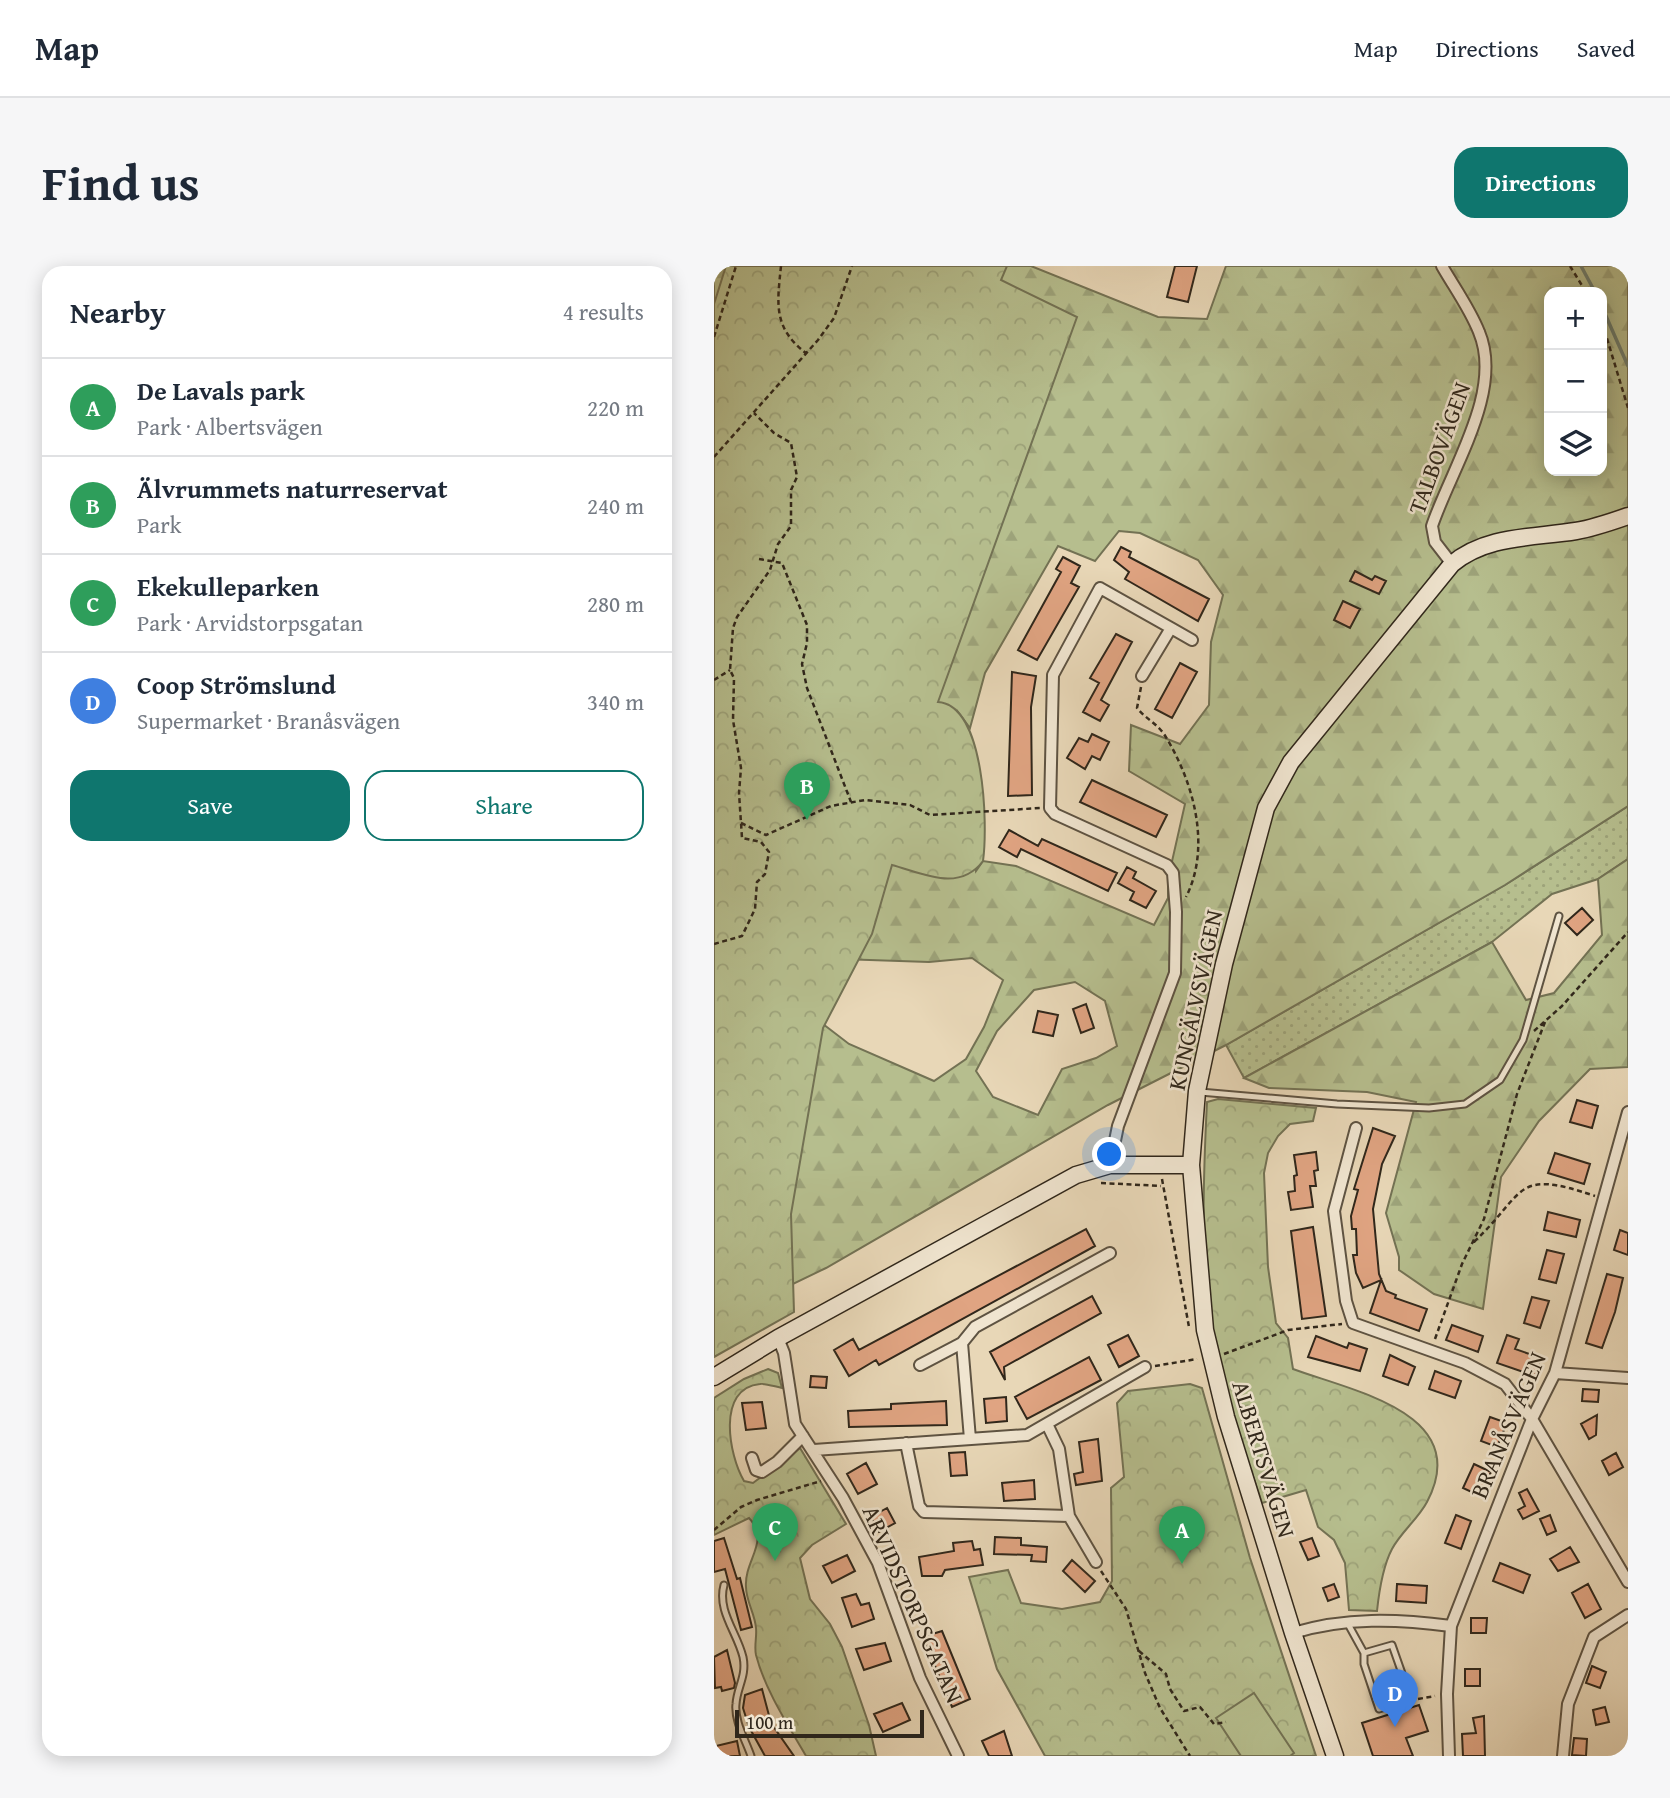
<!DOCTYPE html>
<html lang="en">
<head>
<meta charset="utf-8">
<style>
  body { margin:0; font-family:"Gentium Book Plus",serif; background:#f6f6f7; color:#1f2937 }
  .controls { position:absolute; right:21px; top:21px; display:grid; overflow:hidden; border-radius:14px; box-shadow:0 4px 18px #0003 }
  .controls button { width:63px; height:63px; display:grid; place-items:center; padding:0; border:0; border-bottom:2px solid #e0e1e3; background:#fff; color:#1f2937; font:35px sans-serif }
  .scale { position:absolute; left:21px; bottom:18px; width:189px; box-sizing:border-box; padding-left:7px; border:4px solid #30271b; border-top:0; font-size:19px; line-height:24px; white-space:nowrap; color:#30271b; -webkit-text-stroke:5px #f0e5d0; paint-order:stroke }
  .you { position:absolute; left:396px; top:889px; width:24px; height:24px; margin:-18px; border:5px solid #fff; border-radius:50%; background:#1a73e8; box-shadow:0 0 0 10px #1a73e833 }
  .badge { display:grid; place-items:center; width:46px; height:46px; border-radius:50%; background:#0f766e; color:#fff; font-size:23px; font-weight:700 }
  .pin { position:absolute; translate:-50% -58px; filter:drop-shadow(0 2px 4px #0008) }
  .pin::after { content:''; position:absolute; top:37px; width:24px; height:21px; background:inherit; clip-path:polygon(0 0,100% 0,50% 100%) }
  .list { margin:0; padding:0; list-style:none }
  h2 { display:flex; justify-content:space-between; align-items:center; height:91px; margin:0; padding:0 28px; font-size:30px }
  h2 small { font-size:23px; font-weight:400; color:#747a83 }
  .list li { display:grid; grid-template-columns:46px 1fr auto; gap:21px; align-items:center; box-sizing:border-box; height:98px; padding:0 28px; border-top:2px solid #e0e1e3 }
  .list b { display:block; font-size:26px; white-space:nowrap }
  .list p { margin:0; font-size:23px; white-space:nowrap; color:#747a83 }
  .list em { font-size:23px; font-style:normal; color:#747a83 }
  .actions { display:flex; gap:14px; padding:21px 28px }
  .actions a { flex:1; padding:16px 0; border:2px solid #0f766e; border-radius:21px; text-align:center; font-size:24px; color:#0f766e }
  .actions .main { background:#0f766e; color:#fff }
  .icon { flex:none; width:38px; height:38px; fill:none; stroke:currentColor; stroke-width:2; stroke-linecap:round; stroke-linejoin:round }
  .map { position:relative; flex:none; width:914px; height:1490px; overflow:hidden; border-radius:21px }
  header { display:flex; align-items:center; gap:42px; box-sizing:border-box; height:98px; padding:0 35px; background:#fff; border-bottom:2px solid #e0e1e3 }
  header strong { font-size:33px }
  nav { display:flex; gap:38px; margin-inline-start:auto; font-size:24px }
  .intro { display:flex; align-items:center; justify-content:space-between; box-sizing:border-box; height:168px; padding:0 42px }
  h1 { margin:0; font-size:49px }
  .button { padding:18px 32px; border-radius:21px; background:#0f766e; color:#fff; font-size:24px; font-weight:700 }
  main { display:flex; gap:42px; padding:0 42px }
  aside { flex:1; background:#fff; border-radius:21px; box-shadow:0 4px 18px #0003 }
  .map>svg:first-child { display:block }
</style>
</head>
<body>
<header>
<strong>Map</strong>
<nav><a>Map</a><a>Directions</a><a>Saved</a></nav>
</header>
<div class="intro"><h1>Find us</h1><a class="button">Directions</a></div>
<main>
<aside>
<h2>Nearby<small>4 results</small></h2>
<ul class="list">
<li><span class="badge" style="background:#2e9e5b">A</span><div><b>De Lavals park</b><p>Park · Albertsvägen</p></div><em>220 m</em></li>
<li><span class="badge" style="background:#2e9e5b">B</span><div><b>Älvrummets naturreservat</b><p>Park</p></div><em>240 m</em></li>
<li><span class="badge" style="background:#2e9e5b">C</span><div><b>Ekekulleparken</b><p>Park · Arvidstorpsgatan</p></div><em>280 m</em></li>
<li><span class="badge" style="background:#3f7fe0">D</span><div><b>Coop Strömslund</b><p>Supermarket · Branåsvägen</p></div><em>340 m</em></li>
</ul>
<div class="actions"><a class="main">Save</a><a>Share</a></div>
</aside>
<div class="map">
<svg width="914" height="1490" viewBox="0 0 914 1490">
  <defs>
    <pattern id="grass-dots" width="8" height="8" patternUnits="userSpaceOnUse" patternTransform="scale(1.75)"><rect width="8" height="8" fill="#b6be8e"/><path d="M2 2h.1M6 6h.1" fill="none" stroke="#9da37a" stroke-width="1.8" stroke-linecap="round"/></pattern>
    <pattern id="forest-firs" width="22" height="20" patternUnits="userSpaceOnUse" patternTransform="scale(1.75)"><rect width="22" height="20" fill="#b6be8e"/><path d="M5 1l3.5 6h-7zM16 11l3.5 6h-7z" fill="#9da37a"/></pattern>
    <pattern id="park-crowns" width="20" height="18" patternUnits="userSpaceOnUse" patternTransform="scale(1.75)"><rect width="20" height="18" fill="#b6be8e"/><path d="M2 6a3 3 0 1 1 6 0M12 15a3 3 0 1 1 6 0" fill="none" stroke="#9da37a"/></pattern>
  </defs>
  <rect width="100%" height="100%" fill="#e8d7b7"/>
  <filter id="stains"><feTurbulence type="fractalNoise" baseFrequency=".00286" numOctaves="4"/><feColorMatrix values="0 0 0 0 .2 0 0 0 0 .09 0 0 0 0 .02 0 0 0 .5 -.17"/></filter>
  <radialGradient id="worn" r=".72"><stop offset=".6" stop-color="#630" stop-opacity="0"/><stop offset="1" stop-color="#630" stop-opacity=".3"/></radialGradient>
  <path fill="url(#grass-dots)" stroke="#737254" stroke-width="2" d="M914 540V593L884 613 838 628 778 676 530 812 512 779 791 619Z"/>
  <path fill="url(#forest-firs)" stroke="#737254" stroke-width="2" fill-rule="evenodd" d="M3 0H317L444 51 493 53 512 0H914V540L791 619 512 779 394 839 112 1002 0 1056V9ZM835 26H888V205H835ZM405 265 426 267 484 294 509 329 497 376 495 439 466 478 417 459 415 505 471 538 454 613V632L440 659 302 600 269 595 262 605 244 446 256 462 271 407 344 280 381 295ZM258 692 289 714 270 761 252 793 220 815 135 778 92 745 126 693 215 696ZM361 716 391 735 403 780 382 792 348 803 324 849 279 831 262 805 283 765 320 724Z
    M914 593V801L876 803 825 855 787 911 769 1043 720 1028 685 1004V991L672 947 702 836 653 826 555 822 530 812 778 676 812 734 840 727 888 669 884 613Z"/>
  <path fill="url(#park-crowns)" stroke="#737254" stroke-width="2" d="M12 0H293L287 14 363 51 224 436C271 439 274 559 269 595 245 627 208 607 178 599L158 668 109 762 77 948 80 1046 0 1091V38Z
    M504 833 602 842 599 855 576 858 564 870 554 887 550 907 554 1001 562 1057 574 1072 579 1103C638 1125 760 1147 713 1236 704 1253 687 1266 678 1283 669 1300 665 1326 663 1345L635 1344 631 1297 620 1274 604 1261 592 1224 548 1237C531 1185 510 1131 500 1077 486 997 489 916 493 836Z
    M54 1103 64 1107 68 1122C62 1121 52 1117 46 1118 2 1122 15 1190 30 1215L39 1217 86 1182 132 1258 98 1279 86 1292 96 1333 116 1358 128 1381 155 1459 162 1490H92C74 1459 51 1424 42 1389 40 1380 43 1371 42 1362 41 1348 32 1335 32 1321 30 1294 57 1275 35 1252L0 1269V1132L30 1113Z
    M476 1118 488 1122 536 1292 602 1490H331L283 1403 255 1311 294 1304 307 1337 348 1343 386 1336 398 1315 397 1222 410 1211 403 1137 414 1125Z"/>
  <path fill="#b6be8e" stroke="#737254" stroke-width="2" d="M540 1427 580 1487 576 1490H527L502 1452Z"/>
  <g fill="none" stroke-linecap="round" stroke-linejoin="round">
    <path stroke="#6e7f70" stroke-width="3.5" d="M867 0 881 26
      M888 41 914 100"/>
  </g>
  <path fill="#e0a482" stroke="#30271b" stroke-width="2" d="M461 0H483L474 36 453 31Z
    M407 281 417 286 415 291 495 333 484 355 411 313 415 306 400 294Z
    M349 291 366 300 357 317 365 321 323 394 304 384 347 306 342 303Z
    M641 305 658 314 661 310 672 315 665 328 636 315Z
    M629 335 646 343 636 362 620 354Z
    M402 368 418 376 387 434 395 439 386 455 369 446 385 417 376 412Z
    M466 397 483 406 458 452 441 443Z
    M298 406 322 410 317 441 318 529 294 530Z
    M378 468 395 476 386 494 378 490 371 503 353 492 365 472 374 476Z
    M378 514 453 549 442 571 366 536Z
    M295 564 324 580 328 573 403 607 394 625 307 583 303 591 285 581Z
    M413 601 422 606 419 612 442 625 432 642 416 634 420 626 404 617Z
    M868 642 879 654 863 669 851 657Z
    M372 738 380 762 367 767 359 743Z
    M324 745 344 749 339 770 319 766Z
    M863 834 884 840 878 862 856 856Z
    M659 862 681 870 668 898 659 943 665 1008 672 1025 682 1029 681 1032 713 1043 705 1065 656 1047 667 1014 649 1022 642 1007 639 989H643L642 963H638L637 950 644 924 640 923Z
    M602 886 604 904 600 905 602 920H596L599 941 577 944 574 926 581 925 580 910 583 909 580 889Z
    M841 887 876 898 870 918 834 907Z
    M834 946 866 954 862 971 830 964Z
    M599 961 612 1050 588 1053 577 965Z
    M372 963 381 980 165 1099 162 1094 135 1110 120 1084 139 1073 145 1084Z
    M906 964 914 967V989L900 984Z
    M833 984 850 988 842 1017 825 1013Z
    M893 1008 909 1012 901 1046 888 1082 872 1077Z
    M378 1030 387 1047 290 1101 291 1114 276 1086Z
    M818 1031 835 1035 826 1062 810 1057Z
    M738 1059 769 1070 764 1086 732 1074Z
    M414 1069 425 1090 405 1101 394 1079Z
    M793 1069 805 1073 801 1083 827 1092 821 1110 783 1097Z
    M602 1070 633 1082 635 1077 653 1083 646 1105 594 1091Z
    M676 1089 701 1101 694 1119 669 1110Z
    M375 1091 387 1114 313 1153 301 1131Z
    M721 1105 747 1115 741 1132 715 1123Z
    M97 1110 113 1111 112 1122 96 1121Z
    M869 1123 885 1124 884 1136 868 1135Z
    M292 1131 293 1155 272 1157 270 1133Z
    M232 1135 233 1159 135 1161 134 1145 177 1143V1138Z
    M48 1136 52 1162 32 1164 28 1137Z
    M883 1149 882 1169 875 1173 867 1158Z
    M776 1151 793 1157 783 1181 767 1175Z
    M384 1173 388 1215 362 1219 360 1208 369 1206 365 1176Z
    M251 1186 253 1209 237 1210 235 1187Z
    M902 1187 909 1201 895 1209 888 1195Z
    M152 1197 163 1218 144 1228 133 1208Z
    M760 1198 777 1206 766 1230 749 1222Z
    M320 1214 321 1233 290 1235 288 1217Z
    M813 1223 825 1245 809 1253 804 1244 811 1240 805 1227Z
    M173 1242 181 1257 165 1266 157 1251Z
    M742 1249 757 1255 747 1283 731 1277Z
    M836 1249 842 1265 833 1269 826 1253Z
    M281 1271 307 1272V1279L333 1281 332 1296 317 1295 318 1289 280 1288Z
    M10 1272 23 1313 26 1312 38 1361 27 1364 11 1303 0 1306V1275Z
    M598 1272 605 1290 594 1294 586 1276Z
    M258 1275 260 1284 266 1283 269 1299 231 1304 228 1310H208L205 1291 240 1285 239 1277Z
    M856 1281 865 1296 844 1305 836 1293Z
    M133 1289 141 1305 118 1317 109 1300Z
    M358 1294 381 1315 371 1326 349 1305Z
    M786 1297 816 1309 809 1327 779 1315Z
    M620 1318 625 1331 614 1335 609 1322Z
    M683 1318 713 1320 712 1337 682 1335Z
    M874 1318 887 1343 871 1352 858 1327Z
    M142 1328 147 1339 155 1337 160 1353 138 1361 128 1332Z
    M757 1352H773L772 1367H757Z
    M228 1365 256 1433 238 1441 209 1371Z
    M171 1377 177 1395 150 1404 142 1383Z
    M13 1384 21 1417 20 1422 8 1425 7 1421 1 1422 0 1391Z
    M878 1400 892 1406 886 1422 872 1417Z
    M751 1403H766V1420H751Z
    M48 1423 57 1457 80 1490H51L35 1461 29 1442 31 1429Z
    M188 1437 196 1454 169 1466 160 1448Z
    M705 1439 714 1465 692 1472 699 1490H659L648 1457Z
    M891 1441 895 1456 882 1459 879 1444Z
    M770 1450 771 1490H749L748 1468 762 1467 759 1452Z
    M290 1465 298 1490H275L268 1475Z
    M860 1472 873 1473 872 1490 858 1489Z
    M23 1475 26 1490H4L2 1480Z"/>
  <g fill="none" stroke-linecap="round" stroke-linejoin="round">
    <g stroke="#5e5342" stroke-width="9">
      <path id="lane" d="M486 826 623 838 715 842 751 838 786 814 809 774 845 650
        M10 1319C3 1345 23 1366 29 1391 33 1410 23 1421 22 1438 20 1455 32 1475 37 1490
        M634 1358 650 1387 678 1379 697 1433 665 1443 650 1398V1387"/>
    </g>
    <g stroke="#5e5342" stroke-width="14">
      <path id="street" d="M728 0C740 21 756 43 765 66 790 125 737 203 718 260L721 276 738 298
        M457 362 478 374
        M642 862 620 945 632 1035 639 1057 751 1097 791 1118 818 1153 914 1316
        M396 899 404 860 461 707 462 646 459 607 453 599 341 548 336 542 339 409 386 322 457 362 428 410
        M64 1072 70 1087 81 1158 129 1232 164 1297 206 1412 244 1490
        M248 1077 256 1173
        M206 1099 248 1077 261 1061 396 987
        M841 1107 914 1112
        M333 1158 345 1183 355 1250 382 1296
        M192 1177 205 1240 210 1246 355 1250
        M100 1184 313 1169 431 1101
        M38 1192 42 1204 48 1206 63 1196 89 1170
        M579 1367C632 1351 683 1353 737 1360
        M735 1490 733 1428 737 1360 818 1153 841 1107 914 846
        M849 1490 854 1438 880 1371 914 1349"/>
    </g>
    <g stroke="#30271b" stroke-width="19">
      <path id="secondary" d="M0 1111 64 1072 362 909 396 899H477
        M621 1490 579 1367 512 1151 491 1064 477 899 483 825 510 698 552 542 577 496 738 298C772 269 819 272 862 265 880 262 897 256 914 250"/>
    </g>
    <path stroke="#30271b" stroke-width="2.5" stroke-dasharray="5 3.5" stroke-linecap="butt" d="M67 0C63 39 59 62 93 88
      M856 0 872 26
      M888 56 914 142
      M0 71 22 0
      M0 191 104 74 120 52 138 0
      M45 293 68 297 93 359V377L88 398 93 422 137 536
      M0 414 16 404
      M427 421 423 442C431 452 442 457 450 468 479 514 498 580 472 631
      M27 557 52 569 117 540 151 534 196 539 216 549 326 542
      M0 678 28 670 41 643 43 616 51 608 55 586 47 576 28 572 25 527 27 502 19 454 20 412 16 404 19 362 23 351 56 304 64 278 77 260V224L83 211 77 177 60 167 40 147
      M820 765 848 740 914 666
      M448 913 475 1061
      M387 917 447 920
      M760 976C813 926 799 902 881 930
      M721 1073 748 998 770 953 803 828 831 756
      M510 1088 574 1064 628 1058
      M441 1100 483 1093
      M0 1264 27 1241 43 1234 107 1215
      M387 1305 412 1343 431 1407 446 1442 476 1490
      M425 1385 452 1408 456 1423 470 1445 486 1441 500 1458 512 1456
      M704 1433 721 1430"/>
    <use href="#lane" stroke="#f0e5d0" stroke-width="5"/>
    <use href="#street" stroke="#f0e5d0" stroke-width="10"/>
    <use href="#secondary" stroke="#f0e5d0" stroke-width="16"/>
  </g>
  <g text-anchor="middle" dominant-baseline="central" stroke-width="5" stroke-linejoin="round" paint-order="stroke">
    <g font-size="24" fill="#30271b" stroke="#f0e5d0">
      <text transform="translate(725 182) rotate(-70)">TALBOVÄGEN</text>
      <text transform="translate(481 734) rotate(-78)">KUNGÄLVSVÄGEN</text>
      <text transform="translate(794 1159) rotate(-67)">BRANÅSVÄGEN</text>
      <text transform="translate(550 1193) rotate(73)">ALBERTSVÄGEN</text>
      <text transform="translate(199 1338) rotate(66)">ARVIDSTORPSGATAN</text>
    </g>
  </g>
  <rect width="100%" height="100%" filter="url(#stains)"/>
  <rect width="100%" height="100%" fill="url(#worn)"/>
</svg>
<div class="controls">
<button>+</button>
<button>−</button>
<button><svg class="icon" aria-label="layers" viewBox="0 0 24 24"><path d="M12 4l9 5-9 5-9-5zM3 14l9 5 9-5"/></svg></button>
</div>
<div class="scale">100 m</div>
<div class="you"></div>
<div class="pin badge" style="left:468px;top:1298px;background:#2e9e5b">A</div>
<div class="pin badge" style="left:93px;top:554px;background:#2e9e5b">B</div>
<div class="pin badge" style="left:61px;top:1295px;background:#2e9e5b">C</div>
<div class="pin badge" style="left:681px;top:1461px;background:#3f7fe0">D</div>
</div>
</main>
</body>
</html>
